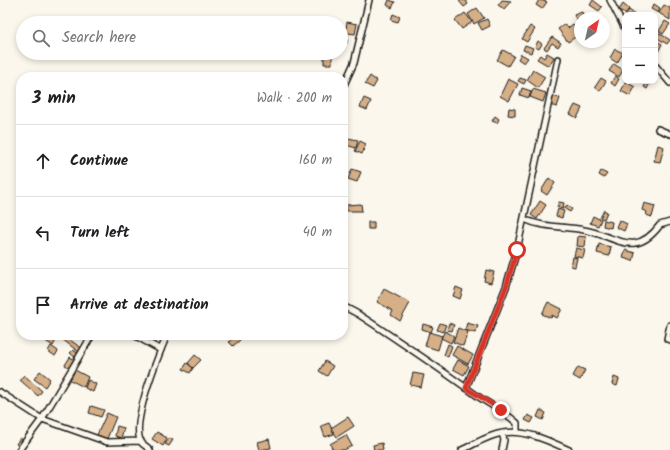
<!DOCTYPE html>
<html lang="en">
<head>
<meta charset="utf-8">
<style>
  body { margin:0; font-family:Kalam,sans-serif; background:#f6f6f6; color:#202124 }
  .controls { position:absolute; right:12px; top:12px; display:grid; overflow:hidden; border-radius:8px; box-shadow:0 2px 6px #0003 }
  .controls button { width:36px; height:36px; display:grid; place-items:center; padding:0; border:0; border-bottom:1px solid #e0e0e0; background:#fff; color:#202124; font:20px sans-serif }
  .compass { position:absolute; left:574px; top:12px; width:36px; height:36px; border-radius:50%; background:#fff; box-shadow:0 2px 6px #0003; rotate:34deg }
  .stop { position:absolute; width:12px; height:12px; margin:-9px; border:3px solid #d93025; border-radius:50%; background:#fff }
  .stop.end { background:#d93025; border-color:#fff; box-shadow:0 1px 4px #0008 }
  .list { margin:0; padding:0; list-style:none }
  h2 { display:flex; justify-content:space-between; align-items:center; height:52px; margin:0; padding:0 16px; font-size:17px }
  h2 small { font-size:13px; font-weight:400; color:#757577 }
  .list li { display:grid; grid-template-columns:26px 1fr auto; gap:12px; align-items:center; box-sizing:border-box; height:72px; padding:0 16px; border-top:1px solid #e0e0e0 }
  .list b { display:block; font-size:15px; white-space:nowrap }
  .list em { font-size:13px; font-style:normal; color:#757577 }
  .icon { flex:none; width:22px; height:22px; fill:none; stroke:currentColor; stroke-width:2; stroke-linecap:round; stroke-linejoin:round }
  .map { position:relative; flex:none; width:670px; height:450px; overflow:hidden }
  .search { position:absolute; background:#fff; box-shadow:0 2px 6px #0003; left:16px; top:16px; width:332px; height:44px; display:flex; align-items:center; gap:10px; box-sizing:border-box; padding:0 14px; border-radius:22px; color:#757577; font-size:15px }
  .panel { position:absolute; background:#fff; box-shadow:0 2px 6px #0003; left:16px; top:72px; width:332px; height:268px; border-radius:16px }
  .map>svg:first-child { display:block }
</style>
</head>
<body>
<div class="map">
<svg width="670" height="450" viewBox="0 0 670 450">
  <rect width="100%" height="100%" fill="#fbf7ec"/>
  <filter id="ink" filterUnits="userSpaceOnUse"><feTurbulence type="fractalNoise" baseFrequency=".025" numOctaves="2"/><feDisplacementMap in="SourceGraphic" scale="8" xChannelSelector="R" yChannelSelector="G"/><feConvolveMatrix kernelMatrix="1 2 1 2 8 2 1 2 1" color-interpolation-filters="sRGB"/></filter>
  <g filter="url(#ink)">
    <path fill="#d6af87" stroke="#1c1c1c" d="M389 0 395 2 392 8 387 5Z
      M461 0H465L468 4 464 7 459 1Z
      M502 0 511 1 504 9 498 5Z
      M539 0 547 2 542 9 536 5Z
      M593 0 602 7 599 11 590 5Z
      M623 4 629 9 625 14 619 10Z
      M654 4 660 8 658 13 651 9Z
      M664 5 670 8V20L659 13Z
      M477 8 484 18 474 24 468 14Z
      M629 10 636 15H625Z
      M582 12 584 16 576 19 574 15Z
      M465 13 472 22 462 29 455 20Z
      M393 14 400 17 398 22 391 20Z
      M487 19 490 26 482 30 478 23Z
      M665 21 670 24 663 34 659 31Z
      M347 22 357 24 355 34 341 32V28H346Z
      M565 24 568 28 573 24 580 34 568 42 558 29Z
      M530 26 535 29 527 42 522 39Z
      M659 33 670 40 667 44 656 37Z
      M341 34 348 35 347 43H341Z
      M552 37 561 43 558 47 552 43 547 50 544 48Z
      M655 40 662 44 655 58Z
      M538 41 542 44 539 49 535 47Z
      M525 45 533 48 531 53 523 50Z
      M615 49 623 53 617 63 610 58Z
      M503 50 514 56 508 66 497 60Z
      M324 53 332 54V64H324Z
      M547 53 554 57 549 66 537 59 540 55 544 58Z
      M521 54 528 58 524 63 518 59Z
      M614 64 623 70 619 77 609 71Z
      M533 70 545 77 538 88 527 80Z
      M370 76 377 81 373 88 365 84Z
      M615 76 619 79 615 86 611 83Z
      M520 78 526 80 524 84 518 81Z
      M601 78 606 81 600 91 595 87Z
      M508 79 518 84 509 101 500 96Z
      M647 81H651L647 89 644 87Z
      M626 82 635 87 630 96 621 91Z
      M522 88 531 91 529 98 520 95Z
      M533 89 546 93 543 102 530 97Z
      M551 96 560 98 557 107 549 105Z
      M364 98 371 101 367 110 360 107Z
      M575 105 582 108 577 118 570 114Z
      M509 108 515 109V116L508 115Z
      M495 116 499 119 497 123 492 121Z
      M343 137 358 140 356 148 343 144Z
      M360 141 366 144 362 154 355 151Z
      M658 145 664 147 660 162 654 161Z
      M352 169 361 172 357 182 348 179Z
      M601 171 607 174 604 178 599 175Z
      M549 178 555 183 547 195 541 191Z
      M540 201 546 205 537 219 531 215Z
      M559 202 564 203 563 209 557 207Z
      M644 203 655 206 652 217 646 215 647 212 642 210Z
      M361 204 362 211H347L346 205Z
      M567 205 572 209 570 212 565 209Z
      M558 209 564 211 562 218 556 216Z
      M604 210 607 212 604 219 600 218Z
      M593 216 601 220 598 226 590 223Z
      M604 220 612 222 611 228 603 226Z
      M619 220 627 224 624 231 616 227Z
      M368 222H374V229H368Z
      M578 236 586 237 585 247 577 246Z
      M599 244 611 247 609 256 597 253Z
      M576 248 585 250 583 258 574 256Z
      M625 250 635 253 633 261 623 258Z
      M573 257 577 258 575 267 571 266Z
      M486 270 494 272 491 283 484 281Z
      M456 287 463 290 460 299 453 296Z
      M384 289 410 303 400 321 391 315 393 311 377 302Z
      M548 302 562 309 557 318 552 315 551 318 542 314Z
      M440 323 446 325 443 332 437 330Z
      M449 323 454 325 452 331 447 330Z
      M467 323 478 326 475 333 465 330Z
      M423 324 433 327 431 332 422 329Z
      M458 328 468 332 463 346 453 342Z
      M445 331 454 336 451 343 441 338Z
      M429 332 442 336 438 350 425 346Z
      M48 335 57 338 53 346 44 340Z
      M236 335 240 340 233 346 229 342Z
      M64 336 83 349 80 353 62 339Z
      M448 344 452 346 448 357 444 355Z
      M51 346 58 351 55 356 48 351Z
      M457 346 473 355 468 364 452 355Z
      M73 350 79 354 76 358 70 353Z
      M195 355 201 360 193 368 188 363Z
      M70 357 75 360 70 368 65 365Z
      M458 360 469 366 464 375 453 369Z
      M325 361 333 366 327 376 319 371Z
      M187 363 193 368 190 373 183 369Z
      M578 367 585 370 580 380 573 376Z
      M75 370 88 377 84 387 70 380Z
      M40 371 50 379 45 387 34 379Z
      M413 373 424 375 421 387 410 385Z
      M24 375 42 391 38 396 20 380Z
      M614 377 619 379 617 386 612 384Z
      M88 380 96 384 93 392 85 388Z
      M91 406 104 410 101 417 89 413Z
      M540 410 546 413 543 420 537 417Z
      M107 413 116 417 106 441 96 437Z
      M528 415 534 418 531 423 525 420Z
      M348 417 354 426 337 437 331 428Z
      M329 423 334 434 325 437 321 426Z
      M117 426 124 428 121 438 115 436Z
      M157 432 167 438 163 446 152 439Z
      M346 435 352 446 344 450H333L330 444Z
      M20 438 24 441 20 447 16 444Z
      M169 438 173 440 169 446 165 444Z
      M269 439 271 448 259 450 257 442Z
      M382 443 383 450H374L373 445Z"/>
    <g fill="none" stroke-linecap="round" stroke-linejoin="round">
      <g stroke="#1c1c1c" stroke-width="8">
        <path id="street" d="M610 0 625 29
          M655 65 670 83
          M343 87 354 63 369 0
          M658 129 670 134
          M524 219C543 228 563 226 584 230 615 235 634 260 660 225L670 222
          M343 306 358 314C399 341 439 368 479 397 492 406 505 412 517 423V432
          M670 325 667 339 670 340
          M134 335 161 350
          M466 388 506 287 517 250 558 59
          M0 392 42 419 107 442 141 441
          M19 450 42 419 92 335
          M150 450C148 447 143 445 141 442 130 424 159 354 167 335
          M462 450C475 444 488 435 503 433 525 429 549 441 569 450
          M502 450 504 440 502 433"/>
      </g>
      <use href="#street" stroke="#fbf7ec" stroke-width="5"/>
    </g>
  </g>
  <g fill="none" stroke-linecap="round" stroke-linejoin="round" filter="url(#ink)">
    <path stroke="#d93025" stroke-width="5" d="M501 410 466 388 506 287 517 250"/>
  </g>
</svg>
<div class="controls">
<button>+</button>
<button>−</button>
</div>
<svg class="compass" viewBox="-18 -18 36 36"><path d="M0-13l5 13h-10z" fill="#e53935"/><path d="M0 13l5-13h-10z" fill="#757577"/></svg>
<div class="stop" style="left:517px;top:250px"></div>
<div class="stop end" style="left:501px;top:410px"></div>
<div class="search"><svg class="icon" aria-label="search" viewBox="0 0 24 24"><circle cx="10" cy="10" r="6"/><path d="M15 15l6 6"/></svg>Search here</div>
<section class="panel">
<h2>3 min<small>Walk · 200 m</small></h2>
<ul class="list">
<li><svg class="icon" aria-label="ahead" viewBox="0 0 24 24"><path d="M12 20V5M6 11l6-6 6 6"/></svg><div><b>Continue</b></div><em>160 m</em></li>
<li><svg class="icon" aria-label="left" viewBox="0 0 24 24"><path d="M17 20v-9H6M10 6l-5 5 5 5"/></svg><div><b>Turn left</b></div><em>40 m</em></li>
<li><svg class="icon" aria-label="arrive" viewBox="0 0 24 24"><path d="M6 21V4h12l-3 4 3 4H6"/></svg><div><b>Arrive at destination</b></div></li>
</ul>
</section>
</div>
</body>
</html>
